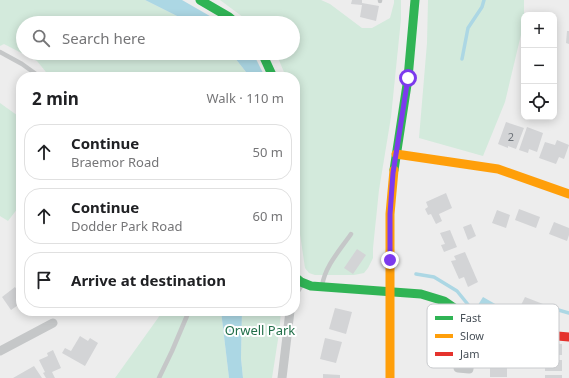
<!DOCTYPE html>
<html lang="en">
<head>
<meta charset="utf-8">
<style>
  body { margin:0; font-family:"Noto Sans",sans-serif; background:#f6f6f6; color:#202124 }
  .controls { position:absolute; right:12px; top:12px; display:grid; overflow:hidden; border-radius:8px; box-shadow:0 2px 10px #0003 }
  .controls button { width:36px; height:36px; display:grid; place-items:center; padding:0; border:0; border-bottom:1px solid #e0e0e0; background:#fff; color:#202124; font:20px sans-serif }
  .stop { position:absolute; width:12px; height:12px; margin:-9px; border:3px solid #7c3aed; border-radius:50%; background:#fff }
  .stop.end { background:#7c3aed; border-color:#fff; box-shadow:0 1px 4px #0008 }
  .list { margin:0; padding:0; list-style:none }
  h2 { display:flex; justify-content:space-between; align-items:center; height:52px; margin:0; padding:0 16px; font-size:17px }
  h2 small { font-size:13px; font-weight:400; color:#757577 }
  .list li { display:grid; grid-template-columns:26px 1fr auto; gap:12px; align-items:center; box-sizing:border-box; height:56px; margin:0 8px 8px; padding:0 8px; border:1px solid #e0e0e0; border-radius:16px }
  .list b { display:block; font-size:15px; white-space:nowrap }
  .list p { margin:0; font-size:13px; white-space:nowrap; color:#757577 }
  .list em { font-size:13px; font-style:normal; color:#757577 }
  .icon { flex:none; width:22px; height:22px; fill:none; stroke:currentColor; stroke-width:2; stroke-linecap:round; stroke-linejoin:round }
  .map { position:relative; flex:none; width:569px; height:378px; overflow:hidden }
  .search { position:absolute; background:#fff; box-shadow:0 2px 10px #0003; left:16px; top:16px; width:284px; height:44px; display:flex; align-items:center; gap:10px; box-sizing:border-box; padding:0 14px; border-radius:22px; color:#757577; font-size:15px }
  .panel { position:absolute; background:#fff; box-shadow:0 2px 10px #0003; left:16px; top:72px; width:284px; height:244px; border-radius:16px }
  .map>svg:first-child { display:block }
</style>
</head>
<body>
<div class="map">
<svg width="569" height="378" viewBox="0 0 569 378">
  <rect width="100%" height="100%" fill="#ededed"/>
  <path fill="#d3eadc" d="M0 0H145L191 23H23V53H231L246 72 248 77H50L37 61 4 44 0 46Z
    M220 0H321L330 4 362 28H372L390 18 394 3V0H401V19L391 117 379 190 373 248V258L368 268 364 273 354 275H315L309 273 305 268 300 234 295 171V77H286L276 53H293V23H251Z
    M428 0H524V22L505 102 483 156 419 138 427 43Z
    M0 103 21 118V204L8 221 0 216Z
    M163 311H221L229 378H115Z
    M242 311H281L279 333 272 378H243L241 358Z"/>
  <path fill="#acd7e4" d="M145 0H182L222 23H191Z
    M231 53H253L265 77H248L246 72Z
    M483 297 497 305 493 313 478 305Z
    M221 311H242L241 358 243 378H229Z"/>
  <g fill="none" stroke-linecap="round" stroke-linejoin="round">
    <path stroke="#acd7e4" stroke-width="3.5" d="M462 59 468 28 482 7 484 0
      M416 274 434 277 457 291 470 307 482 318 499 323 521 324 546 317 555 309 569 313"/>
  </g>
  <path fill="#d3d4d6" d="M352 0H362V3L379 6 376 21 360 17 362 5 351 4Z
    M567 31H569V44L566 43Z
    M506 122 524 128 516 149 508 146V148L498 144Z
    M527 127 543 133 537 152 529 149 528 153 519 150Z
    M557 140 569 145 564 159 559 157 556 164 539 158 545 142 555 145Z
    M446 193 452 208 439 214 442 221 436 224 431 214 428 215 425 209 428 207 426 202Z
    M519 209 540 217 536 228 515 220Z
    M497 210 510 215 506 228 492 223Z
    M554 222 569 228V235L567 241 549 234Z
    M471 224 476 236 468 240 463 227Z
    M450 230 457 247 444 252 441 245 445 244 440 233Z
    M357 249 366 255 353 274 344 268Z
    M465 252 478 282 468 287 464 277 459 279 451 261 456 260 454 256Z
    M15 287 21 295V303L11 310 2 297Z
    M525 297 543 304 536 317 519 309Z
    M335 308 352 312 346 334 329 329Z
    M80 336 88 341 90 338 98 343 85 366 62 353 65 348 71 351Z
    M325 338 342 342 336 363 320 359Z
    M545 343 562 344V355H545Z
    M53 350 61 368 52 372 55 378H46L43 373 45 372 39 360 48 356 47 353Z
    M545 360H562V371H545Z
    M34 366 42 378H13Z
    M490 366H507V377H490Z
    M323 374 340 375V378H323Z
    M545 375H562V378H545Z"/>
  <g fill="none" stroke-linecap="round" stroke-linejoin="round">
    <path stroke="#c5c7c8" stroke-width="4.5" d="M380 1V0
      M0 52 22 64 40 77
      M322 286C325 266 340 250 351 234
      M159 378 172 351 189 311"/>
    <path stroke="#c5c7c8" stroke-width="9" d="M295 292 301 282
      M0 351 53 323
      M458 368 469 369 474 328
      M282 378 290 311"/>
    <path stroke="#30b455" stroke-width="9" d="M200 0 229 17 236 23
      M262 53 273 77
      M394 170 408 78 415 0
      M295 277 301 282 311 286 421 294 444 301 466 316 474 328"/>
    <path stroke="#ff9f0a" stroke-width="9" d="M396 154 498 169 569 194
      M390 378V214L394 170"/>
    <path stroke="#e5322d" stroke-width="9" d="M474 328 489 333H523L569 337"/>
  </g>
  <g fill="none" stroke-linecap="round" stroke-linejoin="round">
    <path stroke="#7c3aed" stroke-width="5" d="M390 260V214L393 173 408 78"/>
  </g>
  <g text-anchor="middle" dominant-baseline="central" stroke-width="4" stroke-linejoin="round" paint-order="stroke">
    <g font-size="11" fill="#6c7278">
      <text x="511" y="136">2</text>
    </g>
    <g font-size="13" fill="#216f49" stroke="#fff">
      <text x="260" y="330">Orwell Park</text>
    </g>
  </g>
  <rect x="427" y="304" width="132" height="64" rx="6" fill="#fff" stroke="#c8cacd" stroke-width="1"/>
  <rect x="435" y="316" width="18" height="4" fill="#30b455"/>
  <rect x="435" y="334" width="18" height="4" fill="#ff9f0a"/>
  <rect x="435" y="352" width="18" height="4" fill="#e5322d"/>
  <g font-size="11" fill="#474f57">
    <text x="460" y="322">Fast</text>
    <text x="460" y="340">Slow</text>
    <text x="460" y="358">Jam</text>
  </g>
</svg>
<div class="controls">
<button>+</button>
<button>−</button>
<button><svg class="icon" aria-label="locate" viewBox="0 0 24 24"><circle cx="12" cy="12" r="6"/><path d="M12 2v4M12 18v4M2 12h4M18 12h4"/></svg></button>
</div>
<div class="stop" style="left:408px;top:78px"></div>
<div class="stop end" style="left:390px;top:260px"></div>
<div class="search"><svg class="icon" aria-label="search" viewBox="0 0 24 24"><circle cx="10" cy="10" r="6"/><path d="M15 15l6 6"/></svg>Search here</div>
<section class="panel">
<h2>2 min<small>Walk · 110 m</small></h2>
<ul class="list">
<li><svg class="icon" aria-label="ahead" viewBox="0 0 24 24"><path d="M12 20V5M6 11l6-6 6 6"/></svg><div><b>Continue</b><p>Braemor Road</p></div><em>50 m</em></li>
<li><svg class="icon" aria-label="ahead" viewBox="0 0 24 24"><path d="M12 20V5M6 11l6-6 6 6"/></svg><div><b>Continue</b><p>Dodder Park Road</p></div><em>60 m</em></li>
<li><svg class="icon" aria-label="arrive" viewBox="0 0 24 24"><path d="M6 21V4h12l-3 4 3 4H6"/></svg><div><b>Arrive at destination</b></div></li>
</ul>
</section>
</div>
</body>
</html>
